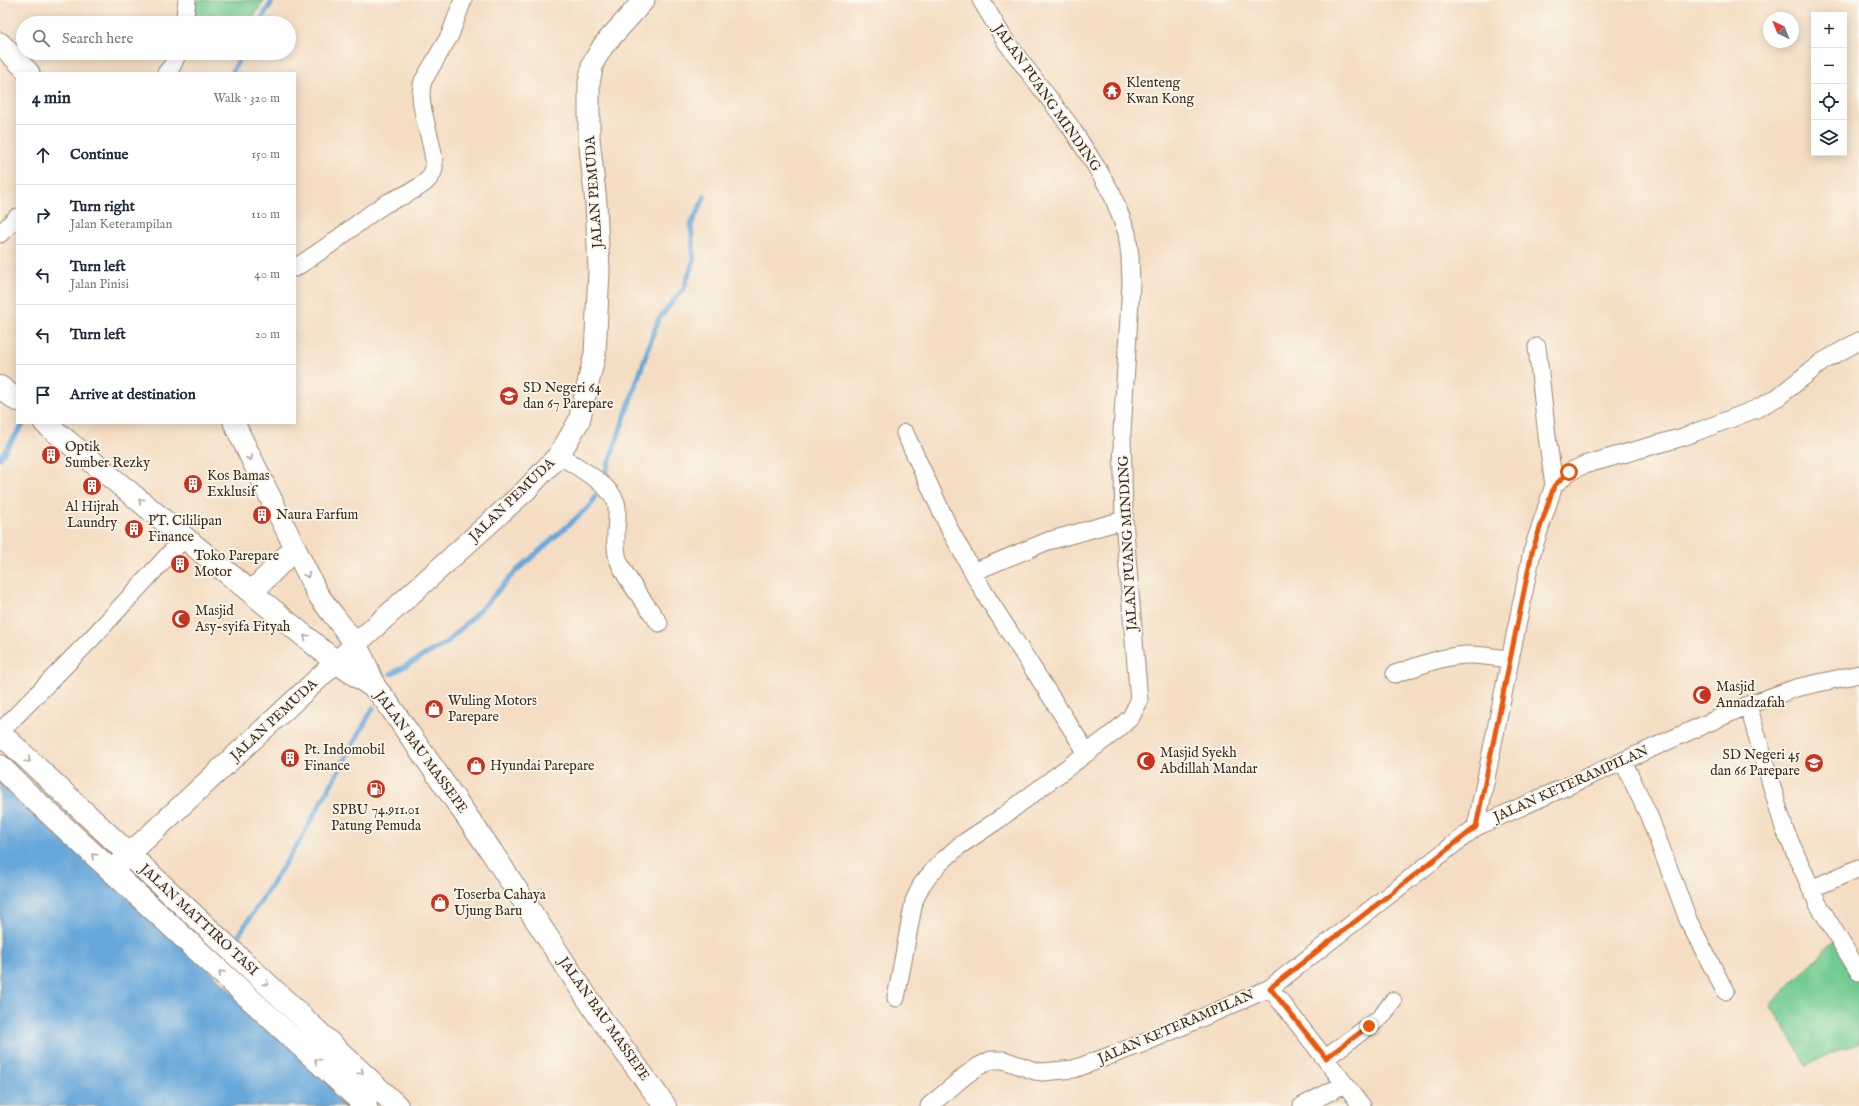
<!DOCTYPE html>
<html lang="en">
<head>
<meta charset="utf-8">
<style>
  body { margin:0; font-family:"IM FELL English",serif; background:#f6f6f7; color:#1f2937 }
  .controls { position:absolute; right:12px; top:12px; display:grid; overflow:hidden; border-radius:0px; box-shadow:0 2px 10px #0003 }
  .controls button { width:36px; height:36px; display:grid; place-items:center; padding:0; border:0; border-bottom:1px solid #e0e1e3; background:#fff; color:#1f2937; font:20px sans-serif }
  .compass { position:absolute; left:1763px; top:12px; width:36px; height:36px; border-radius:50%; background:#fff; box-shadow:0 2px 10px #0003; rotate:317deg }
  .stop { position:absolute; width:12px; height:12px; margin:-9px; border:3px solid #ea580c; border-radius:50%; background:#fff }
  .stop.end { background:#ea580c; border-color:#fff; box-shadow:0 1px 4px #0008 }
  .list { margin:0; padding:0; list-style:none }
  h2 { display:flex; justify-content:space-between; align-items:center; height:52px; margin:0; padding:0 16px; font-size:17px }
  h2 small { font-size:13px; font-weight:400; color:#747a83 }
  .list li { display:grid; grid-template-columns:26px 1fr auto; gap:12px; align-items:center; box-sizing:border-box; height:60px; padding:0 16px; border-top:1px solid #e0e1e3 }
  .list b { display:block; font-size:15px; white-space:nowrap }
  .list p { margin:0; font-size:13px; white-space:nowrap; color:#747a83 }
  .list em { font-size:13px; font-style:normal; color:#747a83 }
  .icon { flex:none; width:22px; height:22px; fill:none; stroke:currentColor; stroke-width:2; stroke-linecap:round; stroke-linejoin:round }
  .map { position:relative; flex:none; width:1859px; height:1106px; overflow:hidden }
  .search { position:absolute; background:#fff; box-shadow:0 2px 10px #0003; left:16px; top:16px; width:280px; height:44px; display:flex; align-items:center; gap:10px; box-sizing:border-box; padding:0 14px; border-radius:22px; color:#747a83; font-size:15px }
  .panel { position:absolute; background:#fff; box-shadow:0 2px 10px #0003; left:16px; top:72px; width:280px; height:352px; border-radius:0px }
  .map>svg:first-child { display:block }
</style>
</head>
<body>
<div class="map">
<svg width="1859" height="1106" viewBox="0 0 1859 1106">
  <rect width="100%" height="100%" fill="#fbf7ec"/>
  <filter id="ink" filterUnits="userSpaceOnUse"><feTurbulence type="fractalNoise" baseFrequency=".025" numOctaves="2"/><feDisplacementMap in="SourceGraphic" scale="8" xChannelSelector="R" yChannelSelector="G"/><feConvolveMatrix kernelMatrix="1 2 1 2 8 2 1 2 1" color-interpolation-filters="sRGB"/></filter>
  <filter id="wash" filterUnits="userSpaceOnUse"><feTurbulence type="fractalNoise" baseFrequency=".012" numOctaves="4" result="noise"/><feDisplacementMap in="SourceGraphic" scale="16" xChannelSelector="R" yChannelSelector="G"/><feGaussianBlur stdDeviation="0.9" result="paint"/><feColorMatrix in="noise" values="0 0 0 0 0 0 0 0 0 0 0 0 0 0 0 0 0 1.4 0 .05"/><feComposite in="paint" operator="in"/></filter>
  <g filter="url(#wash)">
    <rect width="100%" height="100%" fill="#f4ddc2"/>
    <path fill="#70ca91" stroke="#567a58" d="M194 0H264L250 23H192Z
      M1835 940 1859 979V1042L1806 1065 1770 1005Z"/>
    <path fill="#67a7da" stroke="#51687c" d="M0 773 353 1106H0Z"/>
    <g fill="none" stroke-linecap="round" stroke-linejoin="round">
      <path stroke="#67a7da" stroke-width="5" d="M259 23 273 0
        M232 73 242 53
        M0 458 24 423
        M606 471 658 320 684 288 694 259 691 225 705 196
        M391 674 446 643 488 602 513 574 592 504 595 496
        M237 938 302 837 373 708"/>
    </g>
  </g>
  <g filter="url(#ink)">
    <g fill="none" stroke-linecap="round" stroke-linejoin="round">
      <g stroke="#988470" stroke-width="19">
        <path id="minor" d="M184 23 187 0
          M166 73 172 66 178 53
          M0 234 17 217
          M295 268C310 258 326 248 340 237 355 226 369 214 385 204 398 197 433 186 434 167 435 140 415 106 423 81L450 35 463 0
          M1537 347 1547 436 1554 485
          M905 433 950 530 985 594 1087 753
          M559 455C575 466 615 486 617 507 618 523 613 542 618 559 625 579 647 605 659 623
          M973 572 1048 541 1124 520
          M1395 674C1419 666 1444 655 1470 655 1483 655 1497 658 1510 659
          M1748 705 1784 828 1818 904 1859 972
          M0 732 92 638 185 537
          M1623 761 1649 816 1689 922 1725 991
          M1476 827 1532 552 1554 485 1569 472 1584 465 1683 437 1756 409 1778 397 1822 362 1859 341
          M1811 889 1859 868
          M1270 988 1362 1106
          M896 998 914 901 922 884 938 865 959 846 998 820 1116 731 1131 717 1139 701 1124 520 1122 432 1131 284 1130 256 1127 233 1112 194 1097 168 1070 126 1006 42 981 0
          M1326 1058 1381 1017 1393 1001
          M929 1106 966 1075 979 1066 991 1060H1004L1035 1071 1043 1072 1074 1069 1144 1043 1270 988 1476 827 1748 705 1796 688 1859 674
          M1302 1106 1345 1084"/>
      </g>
      <g stroke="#988470" stroke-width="23">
        <path id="tertiary" d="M0 43 29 73
          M234 423 317 593C329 611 344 627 356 646 365 659 370 674 376 689
          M111 871 336 662 525 491 559 455 579 421 595 354 599 270 596 203 589 138V83L593 63 603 46 644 0"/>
      </g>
      <g stroke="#988470" stroke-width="24">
        <path id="secondary" d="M0 733 397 1106
          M0 766 25 791 366 1106"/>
      </g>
      <g stroke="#988470" stroke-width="24">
        <path id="trunk" d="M0 387 17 400
          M45 423 336 662 376 689 386 701 491 851 599 1016 665 1106
          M252 592 295 548"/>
      </g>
      <use href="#minor" stroke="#fff" stroke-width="17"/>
      <use href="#tertiary" stroke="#fff" stroke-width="21"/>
      <use href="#secondary" stroke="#fff" stroke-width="22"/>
      <use href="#trunk" stroke="#fff" stroke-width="22"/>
    </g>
    <defs><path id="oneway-chevron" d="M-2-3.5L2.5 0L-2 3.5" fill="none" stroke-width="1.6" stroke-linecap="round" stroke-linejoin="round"/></defs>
    <g stroke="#a79f9a">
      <use href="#oneway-chevron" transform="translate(250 458) rotate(64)"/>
      <use href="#oneway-chevron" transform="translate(141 501) rotate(-141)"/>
      <use href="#oneway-chevron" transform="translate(307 575) rotate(63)"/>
      <use href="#oneway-chevron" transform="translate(306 637) rotate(-141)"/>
      <use href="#oneway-chevron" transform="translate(28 760) rotate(43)"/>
      <use href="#oneway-chevron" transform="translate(94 856) rotate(-137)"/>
      <use href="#oneway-chevron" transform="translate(221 973) rotate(-137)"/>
      <use href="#oneway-chevron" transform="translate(266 983) rotate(43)"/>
      <use href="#oneway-chevron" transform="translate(317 1061) rotate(-137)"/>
      <use href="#oneway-chevron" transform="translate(361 1072) rotate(43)"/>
    </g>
  </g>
  <g fill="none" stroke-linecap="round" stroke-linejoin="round" filter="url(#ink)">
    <path stroke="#ea580c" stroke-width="5" d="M1369 1026 1326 1058 1270 988 1476 827 1532 552 1554 486 1569 472"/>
  </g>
  <defs>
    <g id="temple-disc" transform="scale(1)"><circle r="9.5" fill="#c8321e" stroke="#fbf7ec"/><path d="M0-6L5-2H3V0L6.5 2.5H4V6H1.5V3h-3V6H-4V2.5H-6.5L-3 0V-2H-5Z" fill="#fff"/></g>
    <g id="school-disc" transform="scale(1)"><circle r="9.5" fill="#c8321e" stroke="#fbf7ec"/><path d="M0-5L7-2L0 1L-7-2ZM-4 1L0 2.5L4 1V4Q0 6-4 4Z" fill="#fff"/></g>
    <g id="building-disc" transform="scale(1)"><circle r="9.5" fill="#c8321e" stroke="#fbf7ec"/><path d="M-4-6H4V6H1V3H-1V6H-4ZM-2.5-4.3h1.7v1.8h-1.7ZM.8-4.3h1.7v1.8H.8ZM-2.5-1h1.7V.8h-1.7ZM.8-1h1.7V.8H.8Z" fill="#fff"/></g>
    <g id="mosque-disc" transform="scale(1)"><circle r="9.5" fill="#c8321e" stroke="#fbf7ec"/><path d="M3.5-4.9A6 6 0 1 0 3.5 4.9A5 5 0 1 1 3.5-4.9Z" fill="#fff"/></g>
    <g id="shop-disc" transform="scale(1)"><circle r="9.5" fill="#c8321e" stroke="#fbf7ec"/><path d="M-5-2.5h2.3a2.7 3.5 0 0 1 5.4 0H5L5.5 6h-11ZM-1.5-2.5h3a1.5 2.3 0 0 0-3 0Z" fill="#fff"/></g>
    <g id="fuel-disc" transform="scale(1)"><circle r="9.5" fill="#c8321e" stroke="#fbf7ec"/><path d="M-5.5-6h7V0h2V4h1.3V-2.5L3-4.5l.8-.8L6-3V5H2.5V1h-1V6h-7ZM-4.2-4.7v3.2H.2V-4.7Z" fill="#fff"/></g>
  </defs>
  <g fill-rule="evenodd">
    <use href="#temple-disc" x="1112" y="91"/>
    <use href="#school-disc" x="509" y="396"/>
    <use href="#building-disc" x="51" y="455"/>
    <use href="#building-disc" x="193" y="484"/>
    <use href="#building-disc" x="92" y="486"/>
    <use href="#building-disc" x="262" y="515"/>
    <use href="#building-disc" x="134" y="529"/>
    <use href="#building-disc" x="180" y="564"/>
    <use href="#mosque-disc" x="181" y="619"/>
    <use href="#mosque-disc" x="1702" y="695"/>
    <use href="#shop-disc" x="434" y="709"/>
    <use href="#building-disc" x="290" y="758"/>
    <use href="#mosque-disc" x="1146" y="761"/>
    <use href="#school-disc" x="1814" y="763"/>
    <use href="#shop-disc" x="476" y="766"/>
    <use href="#fuel-disc" x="376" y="789"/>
    <use href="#shop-disc" x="440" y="903"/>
  </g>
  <g text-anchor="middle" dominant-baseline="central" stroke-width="3.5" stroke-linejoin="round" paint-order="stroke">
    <g font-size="14" fill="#3b2a1e" stroke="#fbf7ec" text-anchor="start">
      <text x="1126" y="83">Klenteng<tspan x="1126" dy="16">Kwan Kong</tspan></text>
      <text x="523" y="388">SD Negeri 64<tspan x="523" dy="16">dan 67 Parepare</tspan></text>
      <text x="65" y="447">Optik<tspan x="65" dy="16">Sumber Rezky</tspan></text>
      <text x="207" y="476">Kos Bamas<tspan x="207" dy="16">Exklusif</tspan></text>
      <text x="92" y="507" text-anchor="middle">Al Hijrah<tspan x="92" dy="16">Laundry</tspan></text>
      <text x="276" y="515">Naura Farfum</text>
      <text x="148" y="521">PT. Cililipan<tspan x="148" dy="16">Finance</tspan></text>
      <text x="194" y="556">Toko Parepare<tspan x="194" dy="16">Motor</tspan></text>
      <text x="195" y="611">Masjid<tspan x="195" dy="16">Asy-syifa Fityah</tspan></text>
      <text x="1716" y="687">Masjid<tspan x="1716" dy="16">Annadzafah</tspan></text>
      <text x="448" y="701">Wuling Motors<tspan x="448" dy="16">Parepare</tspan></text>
      <text x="304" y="750">Pt. Indomobil<tspan x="304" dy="16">Finance</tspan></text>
      <text x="1160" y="753">Masjid Syekh<tspan x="1160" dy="16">Abdillah Mandar</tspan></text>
      <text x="1800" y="755" text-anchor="end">SD Negeri 45<tspan x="1800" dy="16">dan 66 Parepare</tspan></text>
      <text x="490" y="766">Hyundai Parepare</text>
      <text x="376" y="810" text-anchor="middle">SPBU 74.911.01<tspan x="376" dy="16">Patung Pemuda</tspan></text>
      <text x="454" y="895">Toserba Cahaya<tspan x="454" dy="16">Ujung Baru</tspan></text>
    </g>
    <g font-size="14" fill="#3b2a1e" stroke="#fbf7ec">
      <text transform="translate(1047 98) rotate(55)">JALAN PUANG MINDING</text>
      <text transform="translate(594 192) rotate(-94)">JALAN PEMUDA</text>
      <text transform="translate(512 500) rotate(-44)">JALAN PEMUDA</text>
      <text transform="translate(1128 543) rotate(-93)">JALAN PUANG MINDING</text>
      <text transform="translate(274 720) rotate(-43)">JALAN PEMUDA</text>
      <text transform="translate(421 752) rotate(54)">JALAN BAU MASSEPE</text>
      <text transform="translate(1571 784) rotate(-24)">JALAN KETERAMPILAN</text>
      <text transform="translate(199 920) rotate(43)">JALAN MATTIRO TASI</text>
      <text transform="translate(604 1019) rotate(55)">JALAN BAU MASSEPE</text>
      <text transform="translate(1176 1027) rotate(-23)">JALAN KETERAMPILAN</text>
    </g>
  </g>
</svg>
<div class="controls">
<button>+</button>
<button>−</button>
<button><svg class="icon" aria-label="locate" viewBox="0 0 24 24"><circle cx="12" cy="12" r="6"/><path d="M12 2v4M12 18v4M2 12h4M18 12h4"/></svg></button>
<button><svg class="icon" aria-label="layers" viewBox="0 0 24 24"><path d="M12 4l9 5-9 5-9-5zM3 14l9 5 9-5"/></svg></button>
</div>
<svg class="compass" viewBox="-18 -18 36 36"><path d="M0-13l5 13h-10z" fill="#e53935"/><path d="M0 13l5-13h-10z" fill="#747a83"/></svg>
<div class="stop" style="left:1569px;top:472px"></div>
<div class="stop end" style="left:1369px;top:1026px"></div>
<div class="search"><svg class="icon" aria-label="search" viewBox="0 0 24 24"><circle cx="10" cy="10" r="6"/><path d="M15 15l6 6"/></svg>Search here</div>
<section class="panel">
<h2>4 min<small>Walk · 320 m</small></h2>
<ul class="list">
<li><svg class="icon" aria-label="ahead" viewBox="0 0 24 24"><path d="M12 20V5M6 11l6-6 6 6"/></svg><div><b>Continue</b></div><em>150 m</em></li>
<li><svg class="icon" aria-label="right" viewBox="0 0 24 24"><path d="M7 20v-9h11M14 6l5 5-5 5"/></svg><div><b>Turn right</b><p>Jalan Keterampilan</p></div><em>110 m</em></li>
<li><svg class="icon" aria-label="left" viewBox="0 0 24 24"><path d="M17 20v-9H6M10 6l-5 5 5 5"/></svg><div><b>Turn left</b><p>Jalan Pinisi</p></div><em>40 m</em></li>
<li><svg class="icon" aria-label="left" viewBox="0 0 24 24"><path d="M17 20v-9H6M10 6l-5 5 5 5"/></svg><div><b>Turn left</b></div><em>20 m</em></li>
<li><svg class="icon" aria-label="arrive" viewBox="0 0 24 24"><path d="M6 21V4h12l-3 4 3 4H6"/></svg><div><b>Arrive at destination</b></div></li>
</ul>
</section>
</div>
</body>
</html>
